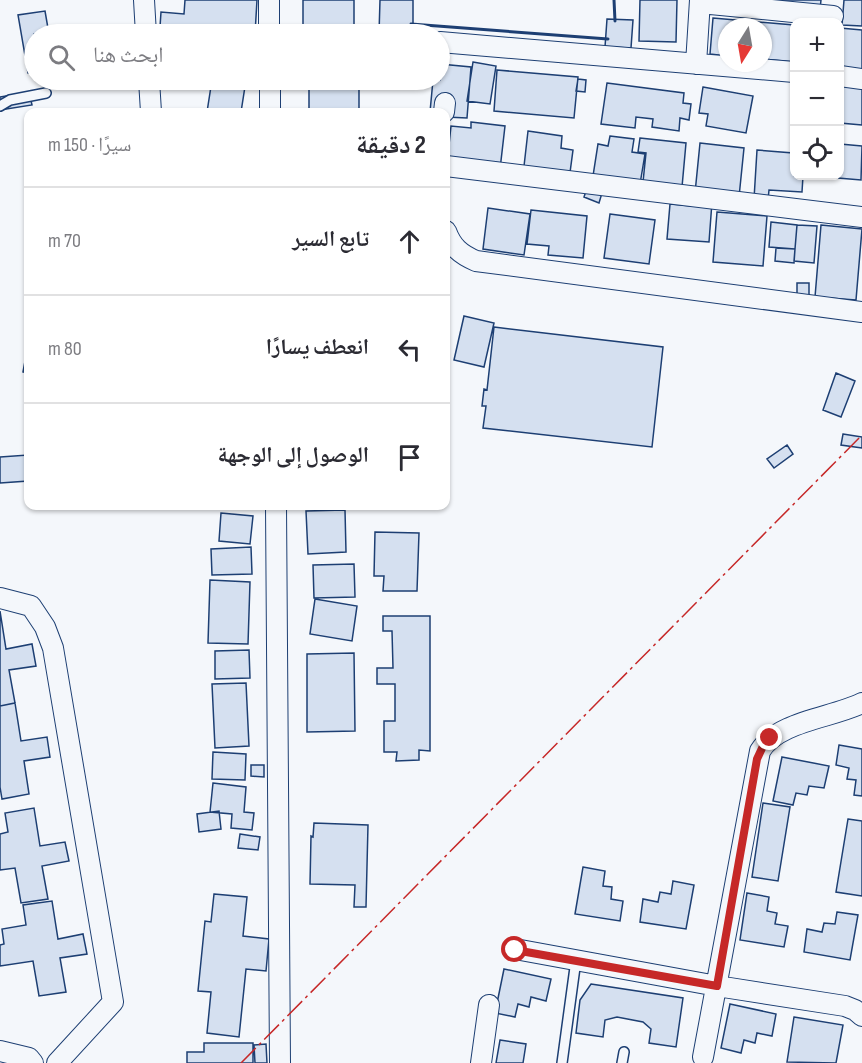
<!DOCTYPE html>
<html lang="ar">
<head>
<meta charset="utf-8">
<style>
  body { margin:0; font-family:"Sofia Sans Condensed","Noto Naskh Arabic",sans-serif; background:#f2f2f3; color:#2b2b33; direction:rtl }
  .controls { position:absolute; right:18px; top:18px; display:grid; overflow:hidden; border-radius:12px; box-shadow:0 2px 4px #0004 }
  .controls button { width:54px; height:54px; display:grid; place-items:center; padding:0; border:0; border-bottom:2px solid #e1e1e2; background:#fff; color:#2b2b33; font:30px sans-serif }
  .compass { position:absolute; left:718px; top:18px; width:54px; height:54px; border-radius:50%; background:#fff; box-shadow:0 2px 4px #0004; rotate:191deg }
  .stop { position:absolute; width:18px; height:18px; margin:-14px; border:4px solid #c62828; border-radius:50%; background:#fff }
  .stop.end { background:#c62828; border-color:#fff; box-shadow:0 2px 6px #0008 }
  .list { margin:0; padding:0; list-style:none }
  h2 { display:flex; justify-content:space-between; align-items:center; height:78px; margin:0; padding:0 24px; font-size:26px }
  h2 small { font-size:20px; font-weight:400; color:#7c7c81 }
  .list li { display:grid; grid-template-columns:39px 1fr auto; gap:18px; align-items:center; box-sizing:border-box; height:108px; padding:0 24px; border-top:2px solid #e1e1e2 }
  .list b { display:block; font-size:22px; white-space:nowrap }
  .list em { font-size:20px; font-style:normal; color:#7c7c81 }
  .icon { flex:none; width:33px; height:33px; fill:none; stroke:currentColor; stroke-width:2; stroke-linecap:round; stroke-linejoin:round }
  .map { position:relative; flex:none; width:862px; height:1063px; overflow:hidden; direction:ltr }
  .search { position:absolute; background:#fff; box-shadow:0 2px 4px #0004; left:24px; top:24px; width:426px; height:66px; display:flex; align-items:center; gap:15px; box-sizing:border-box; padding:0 21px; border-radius:33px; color:#7c7c81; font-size:22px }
  .panel { position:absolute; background:#fff; box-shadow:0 2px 4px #0004; left:24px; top:108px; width:426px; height:402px; border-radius:12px; direction:rtl }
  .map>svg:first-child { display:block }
</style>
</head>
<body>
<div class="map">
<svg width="862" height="1063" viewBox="0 0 862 1063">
  <rect width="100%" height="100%" fill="#f4f7fb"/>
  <path fill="#d5e0f0" stroke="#1d3f73" stroke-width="1.5" d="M185 0H257L255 34H224V32L160 27 161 12 184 14Z
    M303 0H354V34H303Z
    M380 0H413V34H379Z
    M640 0H677L676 42 639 41Z
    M716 0H821L820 9Z
    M844 0H862V26L842 25Z
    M45 11 49 34H34V72L28 73 18 15Z
    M713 18 794 25V62L763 59V27H727V56L710 54Z
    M607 19 633 20 631 48 605 47Z
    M840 28 862 30V70L840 68Z
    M473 62 496 66 490 104 467 101Z
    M440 64 471 67 467 118 446 117V112H430L433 80H440Z
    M497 70 578 77 574 118 494 111Z
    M578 79 586 80 585 92 576 91Z
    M212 80H246L241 112H207Z
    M301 80H348V86H359V112H309V83H301Z
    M840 82 862 84V125L840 123Z
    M607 83 684 93 683 103 691 104 689 120 680 118 679 131 652 127 653 119 636 117 635 128 601 124Z
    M703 87 753 96 746 133 706 126 708 114 699 113Z
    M29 92 32 105 0 110V97Z
    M471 122 505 126 499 178 446 173 451 126 471 128Z
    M528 131 562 136 561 148 573 150 569 180 523 175Z
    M610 136 634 139 632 152 645 154 640 184 593 176 598 144 608 146Z
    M640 138 686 143 682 187 643 182 646 153 638 152Z
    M700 143 744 148 739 197 695 193Z
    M840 144 862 146 861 180 838 178Z
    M757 150 793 153 792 166H794V176H803L802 192 769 190 768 200 754 199Z
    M587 188 602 193 599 203 584 197Z
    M712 202 709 242 667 239 670 204 692 206Z
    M488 208 530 214 524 255 483 249Z
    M531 210 587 216 583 258 548 255 549 246 527 244Z
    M717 212 767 216 763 266 713 262Z
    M610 214 655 220 649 264 604 258Z
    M771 222 797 225 795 249 769 247Z
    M797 225 817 226 814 263 794 261Z
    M821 225 862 229 856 300 815 297Z
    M776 248 795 249 794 263 775 261Z
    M797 283H809V295H797Z
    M464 316 494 323 484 367 454 360Z
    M494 327 663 347 652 447 483 428 486 406H482L484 389 487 390Z
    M28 345V373L23 372Z
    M836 373 855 381 841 417 823 410Z
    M843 434 862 437V448L841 445Z
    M787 445 793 454 774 468 767 459Z
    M28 455V481L0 483V457Z
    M345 510 346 552 308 554 306 511Z
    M221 513 253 516 250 544 219 541Z
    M375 532 419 533 417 591H383L384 576H374Z
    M251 547 252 574 212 575 211 549Z
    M354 564 355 597 314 598 313 565Z
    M210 580 250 582 248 644 208 643Z
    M315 599 357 606 352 641 310 634Z
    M0 611 6 649 32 644 36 666 9 670 15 703 0 706Z
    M383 616H430V751L419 750V760L396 761 397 752H384V721H395V684H377V668H393L392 631H383Z
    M249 650 250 678 215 679V651Z
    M354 653 355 731 307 732V654Z
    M246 683 249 746 215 748 212 684Z
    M15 703 21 741 47 737 50 757 24 761 29 794 2 799 0 787V706Z
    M839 745 862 749V796L854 795 856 780 847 779 849 768 836 765Z
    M213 752 246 754 245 780 212 779Z
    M782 757 829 766 824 788 809 786 807 795 796 793 793 805 773 801Z
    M251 765H264V777L251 776Z
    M213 783 246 787 244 812 254 813 252 830 231 828 232 814 210 812Z
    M763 803 790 807 778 881 752 877Z
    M34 808 40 846 65 842 69 861 42 866 48 899 21 903 15 868 0 870V834L8 832 5 813Z
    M219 811 221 829 199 832 197 814Z
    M848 819 862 821V896L836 892Z
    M314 823 368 825 366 907H354L355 885 310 884 311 836 313 837Z
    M240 834 260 837 258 850 238 848Z
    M583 867 605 871 603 886 612 887 611 899 623 901 620 921 575 914Z
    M673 881 694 885 686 929 640 922 643 899 658 902 660 892 671 894Z
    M747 893 769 897 767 911 777 913 775 924 788 926 784 947 740 940Z
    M214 894 247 897 243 936 269 939 266 971 246 969 239 1037 207 1033 211 992 198 991 205 921 211 922Z
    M52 901 58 939 83 934 87 954 60 958 66 992 39 996 33 961 0 966V945L4 944 2 929 26 925 23 905Z
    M837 912 858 915 850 960 804 952 807 929 822 932 824 923 835 924Z
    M504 969 551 979 546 1001 531 997 529 1007 518 1004 515 1017 495 1013Z
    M591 984 683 998 676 1047 649 1043 651 1029 643 1022 617 1017 605 1020 603 1037 576 1033 580 1000Z
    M730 1004 776 1014 772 1036 757 1033 755 1043 744 1040 741 1053 721 1048Z
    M794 1017 843 1025 836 1063 787 1062Z
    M500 1040 526 1044 523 1063H496Z
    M204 1043H253V1063H187V1052H204Z
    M266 1044 267 1063H255L254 1045Z"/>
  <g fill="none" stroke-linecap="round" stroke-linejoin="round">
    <g stroke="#1d3f73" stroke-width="12">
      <path id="service" d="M0 106 10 100 46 93
        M562 1063 576 960
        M622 1063 624 1052"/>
    </g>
    <g stroke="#1d3f73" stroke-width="22">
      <path id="minor" d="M144 0 146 34
        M269 0V34
        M700 3 833 16
        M440 42 794 72
        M696 64 700 0
        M840 76 862 79
        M149 80 151 112
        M270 80V112
        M444 112 445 103
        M446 166 862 217
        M446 231C452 247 460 254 476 261L862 312
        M276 506 280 1063
        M0 598 31 606 45 627 53 648 113 1002 57 1063
        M515 949 717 986 845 1006 855 1010 862 1016
        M0 1051 29 1058 33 1063
        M703 1057 760 751C778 721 832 718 862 703
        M481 1063 489 1005"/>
    </g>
    <use href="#service" stroke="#f4f7fb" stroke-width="9"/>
    <use href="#minor" stroke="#f4f7fb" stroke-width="20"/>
    <path stroke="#1d3f73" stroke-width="3" d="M614 0 615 21
      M411 24 608 39"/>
    <path stroke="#c62828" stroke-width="1.5" stroke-dasharray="21 4.5 3 4.5" stroke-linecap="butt" d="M241 1063 862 435"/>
  </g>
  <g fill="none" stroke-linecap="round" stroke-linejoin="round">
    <path stroke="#c62828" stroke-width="8" d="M515 950 717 986 757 759 764 744 770 738"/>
  </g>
</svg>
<div class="controls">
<button>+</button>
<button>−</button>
<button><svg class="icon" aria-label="locate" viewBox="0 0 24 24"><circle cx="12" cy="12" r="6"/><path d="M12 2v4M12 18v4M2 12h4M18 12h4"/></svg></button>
</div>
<svg class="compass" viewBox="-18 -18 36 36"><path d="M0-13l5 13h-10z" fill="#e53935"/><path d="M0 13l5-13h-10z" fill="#7c7c81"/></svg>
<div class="stop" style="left:515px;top:950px"></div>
<div class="stop end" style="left:770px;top:738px"></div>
<div class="search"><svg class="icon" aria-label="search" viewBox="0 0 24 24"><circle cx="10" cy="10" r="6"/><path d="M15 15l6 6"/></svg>ابحث هنا</div>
<section class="panel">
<h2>2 دقيقة<small>سيرًا · 150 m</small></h2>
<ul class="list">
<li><svg class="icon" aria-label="ahead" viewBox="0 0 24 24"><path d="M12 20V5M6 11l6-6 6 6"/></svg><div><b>تابع السير</b></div><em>70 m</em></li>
<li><svg class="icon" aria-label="left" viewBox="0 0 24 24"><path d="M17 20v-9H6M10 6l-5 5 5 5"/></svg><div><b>انعطف يسارًا</b></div><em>80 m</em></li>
<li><svg class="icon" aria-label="arrive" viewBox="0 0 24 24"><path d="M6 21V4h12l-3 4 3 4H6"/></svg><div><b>الوصول إلى الوجهة</b></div></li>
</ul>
</section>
</div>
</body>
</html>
